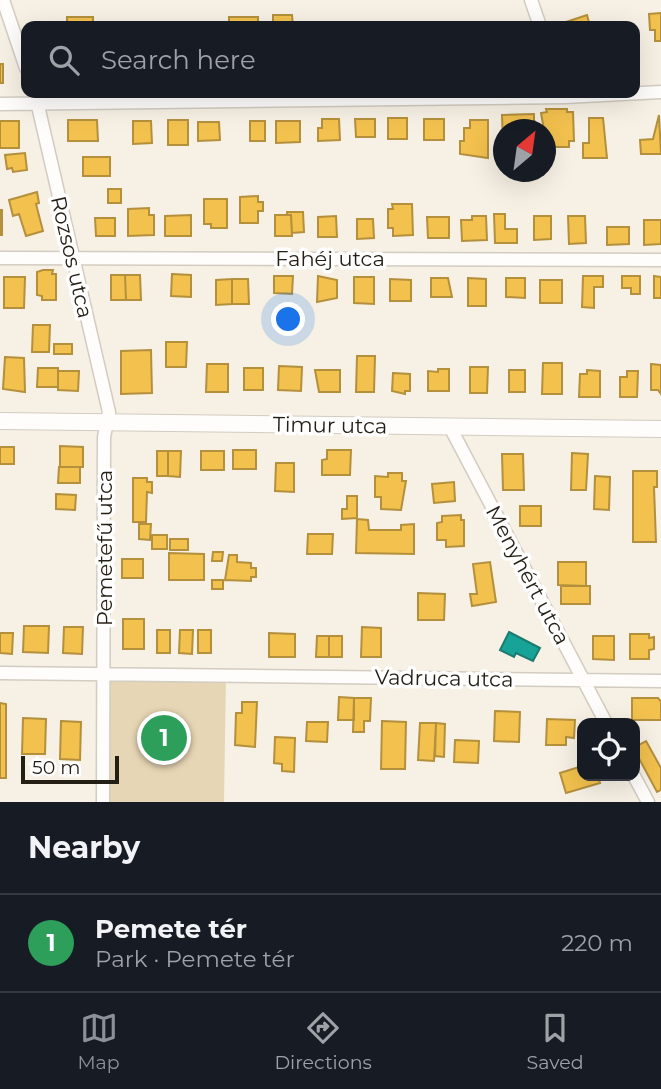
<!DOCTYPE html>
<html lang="en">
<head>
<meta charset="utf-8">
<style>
  body { margin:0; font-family:Montserrat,sans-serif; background:#242831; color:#f1f3f6 }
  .controls { position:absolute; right:21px; bottom:21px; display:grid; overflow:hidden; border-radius:14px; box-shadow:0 7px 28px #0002 }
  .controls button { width:63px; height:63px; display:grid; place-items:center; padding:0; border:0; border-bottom:2px solid #363941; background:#171b24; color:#f1f3f6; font:35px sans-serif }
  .compass { position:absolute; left:493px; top:119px; width:63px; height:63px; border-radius:50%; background:#171b24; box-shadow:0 7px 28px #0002; rotate:29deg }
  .scale { position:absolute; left:21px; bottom:18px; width:98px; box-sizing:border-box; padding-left:7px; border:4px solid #241f15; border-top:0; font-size:19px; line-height:24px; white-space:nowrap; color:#241f15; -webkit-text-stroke:5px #fff; paint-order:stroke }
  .you { position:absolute; left:289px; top:320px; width:24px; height:24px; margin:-18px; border:5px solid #fff; border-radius:50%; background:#1a73e8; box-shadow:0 0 0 10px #1a73e833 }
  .badge { display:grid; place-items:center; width:46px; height:46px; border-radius:50%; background:#8c9099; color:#fff; font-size:23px; font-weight:700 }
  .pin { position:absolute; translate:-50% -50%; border:4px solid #fff; box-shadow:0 2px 7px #0006 }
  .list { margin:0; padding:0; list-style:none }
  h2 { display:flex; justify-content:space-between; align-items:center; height:91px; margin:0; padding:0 28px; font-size:30px }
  h2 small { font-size:23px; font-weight:400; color:#9ea1a6 }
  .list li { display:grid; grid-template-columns:46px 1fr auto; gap:21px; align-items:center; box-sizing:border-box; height:98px; padding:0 28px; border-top:2px solid #363941 }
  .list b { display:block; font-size:26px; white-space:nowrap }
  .list p { margin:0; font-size:23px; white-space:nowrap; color:#9ea1a6 }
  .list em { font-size:23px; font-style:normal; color:#9ea1a6 }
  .icon { flex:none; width:38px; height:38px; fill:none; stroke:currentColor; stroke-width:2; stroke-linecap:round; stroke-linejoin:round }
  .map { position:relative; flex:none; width:661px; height:802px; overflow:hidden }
  .search { position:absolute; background:#171b24; box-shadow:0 7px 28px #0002; left:21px; right:21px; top:21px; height:77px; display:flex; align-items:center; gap:18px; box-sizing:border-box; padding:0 24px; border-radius:14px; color:#9ea1a6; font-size:26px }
  .sheet { height:189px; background:#171b24 }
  nav { display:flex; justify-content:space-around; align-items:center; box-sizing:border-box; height:98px; border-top:2px solid #363941; background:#171b24; font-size:19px; color:#9ea1a6 }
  nav a { display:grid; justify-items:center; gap:4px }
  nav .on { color:#8c9099 }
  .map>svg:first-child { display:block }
</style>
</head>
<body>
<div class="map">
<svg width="661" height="802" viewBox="0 0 661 802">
  <rect width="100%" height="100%" fill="#f7f0e4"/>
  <path fill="#e7d6b5" d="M104 674 226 675 224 802H103Z"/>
  <path fill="#f2c14e" stroke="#b4903d" stroke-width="2" d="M661 13V41H655V30H650L649 14Z
    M273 15H292L293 26H273Z
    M587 15 590 26H564L563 23Z
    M67 17H93V26H67Z
    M229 17H258V26H229Z
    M0 64H3V83H0Z
    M546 109H567V112H573L574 141H569V147H547L541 113 547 112Z
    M534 114V130H504L503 144 502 115Z
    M659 115 661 154H641L640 140 653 139Z
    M388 118H407V139H388Z
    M589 118H603L607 158H583V143H589Z
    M322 119H339L340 140 318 141V128H322Z
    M355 119H375V137H356Z
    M424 119H444V140H424Z
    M68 120H97L98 141H68Z
    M168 120H188V145H168Z
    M470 120H488V158L460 154V141H464V128H470Z
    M0 121H19V148H0Z
    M133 121H151L152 143 133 144Z
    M250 121H265V141H250Z
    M276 121H300V142L276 143Z
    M198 122H219L220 140 198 141Z
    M25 153 27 170 13 172 12 168 7 169 5 155Z
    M83 157H110V176H83Z
    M108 189H121V203H108Z
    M37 192 39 203 36 204 43 231 26 236 19 214 13 216 9 200Z
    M258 196V202H263V211H258V223H240V197Z
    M204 199H227V228H211V224H204Z
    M392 204H412L413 235 393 236V228H388V209H393Z
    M149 208V215H154V235L128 236V209Z
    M0 210H2V235H0Z
    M287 212H303L304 232 292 233 291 215H287Z
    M494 214H505V229H517V243H495Z
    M191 215V236H165V216Z
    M275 215H291L292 236H275Z
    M336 216 337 237H318V217Z
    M472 216H486L487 240 462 241 461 220H472Z
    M534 216H551V239L534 240Z
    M568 216H585L586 243 569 244Z
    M427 217H449V238H428Z
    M95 218H115V236H96Z
    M357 219H373L374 238 357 239Z
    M644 220H661V244L644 245Z
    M607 227H629V244L607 245Z
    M43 270H53L52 274H56V300H42V296L37 295V272Z
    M172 274 191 275V297L171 296Z
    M111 275H125L126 300H111Z
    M125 275H140L141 300H126Z
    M274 276H293L292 294 274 293Z
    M318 276 337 280V298L317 302Z
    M583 276H603V287H594V308L582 307Z
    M622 276H640V294H631V288H622Z
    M654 276 661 277V298H654Z
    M4 277H25L24 308H4Z
    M354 277H374V304L354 303Z
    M431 278H448L452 297H431Z
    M468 278 486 279V306H468Z
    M506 278H525V298L506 297Z
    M232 279V304L216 305V280Z
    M232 279H248L249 304H232Z
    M390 279 411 280V301H390Z
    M540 280H562V303H540Z
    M33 325H50L49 352H32Z
    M166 342H187L186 367H166Z
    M54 344H72V354H54Z
    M151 350 152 393 121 394V351Z
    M357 356H375L374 392H356Z
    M5 357 24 358 25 392 3 389Z
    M543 363H562V394H542Z
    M207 364H228V392H206Z
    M651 364 661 365V394L658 390H651Z
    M279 366 302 367 301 391 278 390Z
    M470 367H488L487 393H470Z
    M38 368H58V387H37Z
    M244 368H263V390H244Z
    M438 369H449V391H428V371L438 372Z
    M315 370H340V392H319Z
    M509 370H525V392H509Z
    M587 370 600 371V397H579L580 374H587Z
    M58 371H79L78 391 58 390Z
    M627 371H638L637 397H620V377H627Z
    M393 373 410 374V391H405V394L392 391Z
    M60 446 83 447V467H60Z
    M0 447H14V464H0Z
    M233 450H256V469H233Z
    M327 450H351L350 475H322V460L327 459Z
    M157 451H168V476H157Z
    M168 451H181L180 477 168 476Z
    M201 451H224V470H201Z
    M572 453 588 454 586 490H571Z
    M502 454H523L524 490H503Z
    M276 463H294V492L275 491Z
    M59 467H80V483H58Z
    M633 471H657V487H654L656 542H633Z
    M388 473H402V481H406L401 510 381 509V497H375V476L388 477Z
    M595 476 610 477 609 510 594 509Z
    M133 478H147V482H152V493L147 492 146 522H133Z
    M454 482 455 501 434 503 432 484Z
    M56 494 76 495 75 510 56 509Z
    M347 496H357V518L342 519V509H347Z
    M520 506H541V526H520Z
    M461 515V520H464V546L446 547V540H437V523L442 522V516Z
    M357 519 368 520 369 530H401V525L414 524V554L356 553Z
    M139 524H151L150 540 139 539Z
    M308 534H333L332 554H307Z
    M152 535H167V549H152Z
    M170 539H188V550H170Z
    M213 552H223L222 561H212Z
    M169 553 204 554V580H169Z
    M229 555H237V562L251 563V568H256V577H251V581L225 580Z
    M122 559H143V578H122Z
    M490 562 496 602 472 606 470 594H477L473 564Z
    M558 562H586V586L558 585Z
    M212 580H223V589H212Z
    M561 586H590V604H561Z
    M418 593 445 594 444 620H418Z
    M123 619H144V649H123Z
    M24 626H49L48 653 23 652Z
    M64 627H83L82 654 63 653Z
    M362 627 381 628V657H361Z
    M157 630H170V653H157Z
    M180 630H193L192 654 179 653Z
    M198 630H211V653H198Z
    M0 633H13L12 654 0 653Z
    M269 633 295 634V657H269Z
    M630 634H649V638L654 637V649L649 650V659H630Z
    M317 636H329V657H316Z
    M329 636H342V657H329Z
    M593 636H614V660L593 659Z
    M339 697 354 698V720H338Z
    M354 698H371L370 721H364V732H353Z
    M632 698H658L661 702V720H632Z
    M242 702H257L255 747 235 745 236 713H242Z
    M0 703 6 704V778H0Z
    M495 711 520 712 519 742 494 741Z
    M23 718 46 719 45 754H22Z
    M547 719 575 720 574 738 566 737V745H546Z
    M61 721 81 722 80 760 60 759Z
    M382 721 406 722 405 769H381Z
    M307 722H328L327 742 306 741Z
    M420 723H436L434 761 418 760Z
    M436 723 445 724 444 757 435 756Z
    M275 737 295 738 294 772 282 771V764L274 763Z
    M455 740 479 741 478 763 454 762Z
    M646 741 661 768V790L657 792 635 751V747Z
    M582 766V776H598L600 783 566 793 560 773Z"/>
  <path fill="#17a398" stroke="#1b7b71" stroke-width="2" d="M509 632 540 648 533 661 516 653 514 657 500 650Z"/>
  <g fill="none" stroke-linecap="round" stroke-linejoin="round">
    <g stroke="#d2ccc1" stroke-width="15">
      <path id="minor" d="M3 0 26 68
        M531 0 540 26
        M35 93 109 412 104 437 103 802
        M0 104 565 97 661 92
        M0 258 661 260
        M450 427 606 723
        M0 673 661 681
        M634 776 648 802"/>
    </g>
    <g stroke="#d2ccc1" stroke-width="18">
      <path id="tertiary" d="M0 421 661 429"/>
    </g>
    <use href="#minor" stroke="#fefdfb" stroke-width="12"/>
    <use href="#tertiary" stroke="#fefdfb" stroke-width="16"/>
  </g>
  <g text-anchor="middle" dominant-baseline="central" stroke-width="7" stroke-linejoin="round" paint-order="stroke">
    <g font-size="21" fill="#241f15" stroke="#fff">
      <text transform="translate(72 257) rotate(77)">Rozsos utca</text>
      <text x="330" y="258">Fahéj utca</text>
      <text transform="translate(330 425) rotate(1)">Timur utca</text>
      <text transform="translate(104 548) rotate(-90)">Pemetefű utca</text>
      <text transform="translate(528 575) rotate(62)">Menyhért utca</text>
      <text transform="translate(444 678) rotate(1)">Vadruca utca</text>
    </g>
  </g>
</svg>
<div class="controls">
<button><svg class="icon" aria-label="locate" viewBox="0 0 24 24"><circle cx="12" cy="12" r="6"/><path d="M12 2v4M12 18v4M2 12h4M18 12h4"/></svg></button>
</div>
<svg class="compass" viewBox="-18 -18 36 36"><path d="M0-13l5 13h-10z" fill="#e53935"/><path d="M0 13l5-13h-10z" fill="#9ea1a6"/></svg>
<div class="scale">50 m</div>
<div class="you"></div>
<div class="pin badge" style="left:164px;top:738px;background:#2e9e5b">1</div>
<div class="search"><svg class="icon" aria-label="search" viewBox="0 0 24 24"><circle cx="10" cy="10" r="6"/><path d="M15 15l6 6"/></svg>Search here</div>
</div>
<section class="sheet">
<h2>Nearby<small></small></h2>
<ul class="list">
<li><span class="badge" style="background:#2e9e5b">1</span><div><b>Pemete tér</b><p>Park · Pemete tér</p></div><em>220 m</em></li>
</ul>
</section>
<nav>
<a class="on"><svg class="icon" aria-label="map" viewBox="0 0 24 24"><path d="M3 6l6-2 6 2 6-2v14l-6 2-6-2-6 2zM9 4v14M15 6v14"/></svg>Map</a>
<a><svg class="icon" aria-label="directions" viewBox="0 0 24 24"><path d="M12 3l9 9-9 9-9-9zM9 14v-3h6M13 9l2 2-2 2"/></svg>Directions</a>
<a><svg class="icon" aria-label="saved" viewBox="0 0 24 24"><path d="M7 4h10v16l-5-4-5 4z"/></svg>Saved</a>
</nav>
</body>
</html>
